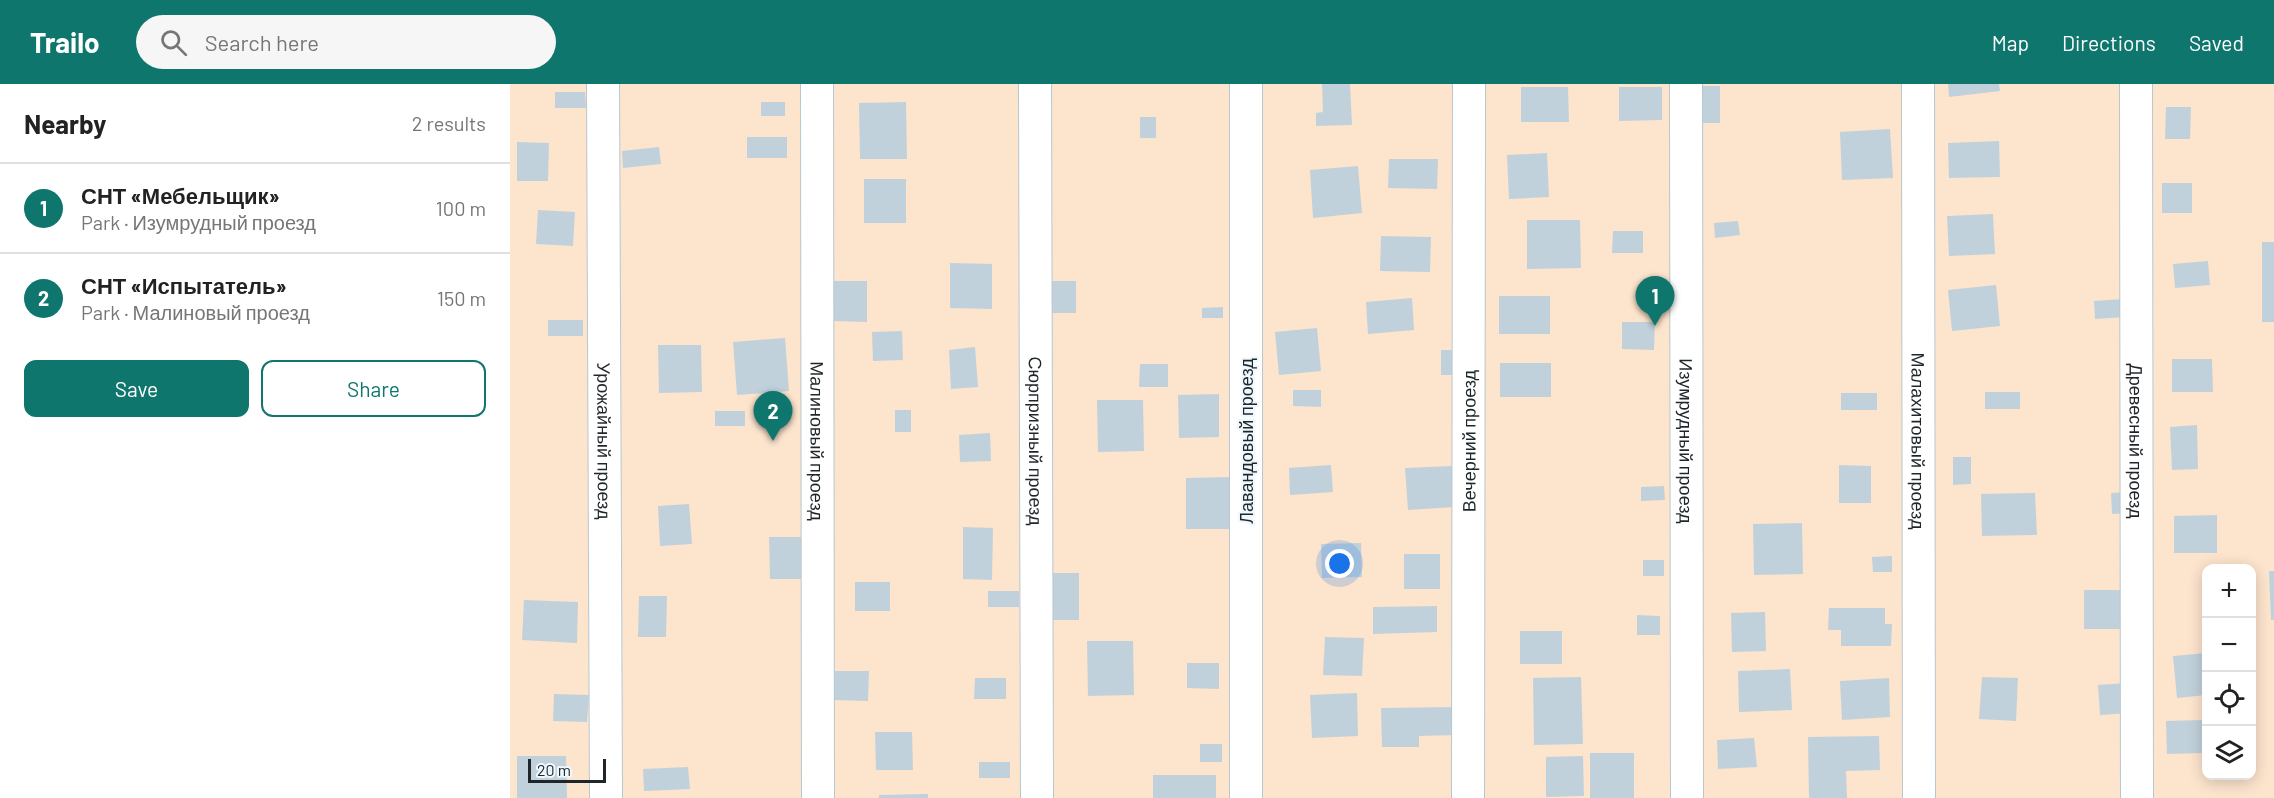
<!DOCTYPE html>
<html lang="en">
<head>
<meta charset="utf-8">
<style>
  body { margin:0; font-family:Barlow,sans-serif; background:#f6f6f6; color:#222 }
  .controls { position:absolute; right:18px; bottom:18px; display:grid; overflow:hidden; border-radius:12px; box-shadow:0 3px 15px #0003 }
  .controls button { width:54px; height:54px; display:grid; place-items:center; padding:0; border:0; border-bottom:2px solid #e0e0e0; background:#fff; color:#222; font:30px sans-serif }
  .scale { position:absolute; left:18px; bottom:15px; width:78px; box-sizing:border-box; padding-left:6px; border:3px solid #1f2629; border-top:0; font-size:16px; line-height:21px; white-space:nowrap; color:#1f2629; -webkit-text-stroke:4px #eef8fe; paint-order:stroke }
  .you { position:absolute; left:830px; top:480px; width:21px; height:21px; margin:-15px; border:4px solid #fff; border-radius:50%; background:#1a73e8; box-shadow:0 0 0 9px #1a73e833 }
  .badge { display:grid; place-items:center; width:39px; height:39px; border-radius:50%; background:#0f766e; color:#fff; font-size:20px; font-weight:700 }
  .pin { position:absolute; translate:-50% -50px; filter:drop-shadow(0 2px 3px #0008) }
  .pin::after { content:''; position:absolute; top:32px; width:21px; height:18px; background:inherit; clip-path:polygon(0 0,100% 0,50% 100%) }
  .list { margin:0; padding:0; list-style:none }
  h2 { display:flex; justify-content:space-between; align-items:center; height:78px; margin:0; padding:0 24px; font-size:26px }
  h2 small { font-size:20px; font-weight:400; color:#767676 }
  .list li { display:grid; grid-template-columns:39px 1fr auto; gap:18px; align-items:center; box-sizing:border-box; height:90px; padding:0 24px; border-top:2px solid #e0e0e0 }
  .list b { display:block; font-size:22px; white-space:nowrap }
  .list p { margin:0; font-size:20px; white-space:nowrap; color:#767676 }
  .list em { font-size:20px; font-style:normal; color:#767676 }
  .actions { display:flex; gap:12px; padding:18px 24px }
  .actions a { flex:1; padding:14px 0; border:2px solid #0f766e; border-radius:12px; text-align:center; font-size:21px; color:#0f766e }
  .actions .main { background:#0f766e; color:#fff }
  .icon { flex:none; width:33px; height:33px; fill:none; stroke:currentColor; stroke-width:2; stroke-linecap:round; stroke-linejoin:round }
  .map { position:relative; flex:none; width:1764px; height:714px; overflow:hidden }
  header { display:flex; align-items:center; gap:36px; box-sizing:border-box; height:84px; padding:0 30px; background:#0f766e; color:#fff }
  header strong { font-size:28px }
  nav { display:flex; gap:33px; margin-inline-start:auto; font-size:21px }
  .search { width:420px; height:54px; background:#f6f6f6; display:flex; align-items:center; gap:15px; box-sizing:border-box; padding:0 21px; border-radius:33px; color:#767676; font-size:22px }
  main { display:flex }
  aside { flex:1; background:#fff }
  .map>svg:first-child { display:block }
</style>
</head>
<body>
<header>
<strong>Trailo</strong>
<div class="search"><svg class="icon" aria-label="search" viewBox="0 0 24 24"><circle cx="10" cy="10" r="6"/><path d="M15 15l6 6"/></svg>Search here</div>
<nav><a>Map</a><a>Directions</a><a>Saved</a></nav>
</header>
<main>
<aside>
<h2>Nearby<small>2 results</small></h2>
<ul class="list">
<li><span class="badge">1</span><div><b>СНТ «Мебельщик»</b><p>Park · Изумрудный проезд</p></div><em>100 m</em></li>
<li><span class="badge">2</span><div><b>СНТ «Испытатель»</b><p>Park · Малиновый проезд</p></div><em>150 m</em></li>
</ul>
<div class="actions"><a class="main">Save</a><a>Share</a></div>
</aside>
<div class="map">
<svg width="1764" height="714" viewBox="0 0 1764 714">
  <rect width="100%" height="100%" fill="#eef8fe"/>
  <path fill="#fde4cd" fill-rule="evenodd" d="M0 0H1764V714H0ZM1696 484H1742V692H1696Z"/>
  <path fill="#c1d1db" d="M812 0H840L842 41 806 42V29L813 28Z
    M1438 0H1489L1490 7 1439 13Z
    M1183 2H1210V39H1183Z
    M1011 3H1058L1059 38H1011Z
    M1109 3H1152V36L1109 37Z
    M45 8H75L76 24H45Z
    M251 18H275V32H251Z
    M396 18 397 75H350L349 19Z
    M1656 23H1681L1680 55H1655Z
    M630 33H646V54H630Z
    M1380 45 1383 94 1332 96 1330 48Z
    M237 53H277V74H237Z
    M1489 57 1490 93 1439 94 1438 59Z
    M7 58 39 59 38 97H7Z
    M149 63 151 80 113 84 112 67Z
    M1037 69 1039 113 999 115 997 71Z
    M879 75H928L927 105 878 104Z
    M848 82 852 129 803 134 800 86Z
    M354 95H396V139H354Z
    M1652 99H1682V129H1652Z
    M28 126 65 128 63 162 26 160Z
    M1483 130 1485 170 1439 172 1437 132Z
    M1017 136H1070L1071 184 1017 185Z
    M1228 137 1230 151 1205 154 1204 139Z
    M1103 147H1133V169H1102Z
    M871 152 921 153 920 188 870 187Z
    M1752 158H1764V238H1752Z
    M1698 177 1700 201 1665 204 1663 180Z
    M440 179 482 180V225L440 224Z
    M322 197H357V238L322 237Z
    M539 197H566V229H538Z
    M1486 201 1490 242 1442 247 1438 206Z
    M989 212H1040V250H989Z
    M902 214 904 246 858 250 856 218Z
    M1614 215 1615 233 1585 235 1584 217Z
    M713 223V234H692V224Z
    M38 236H73V252H38Z
    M1112 238H1145L1144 266 1112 265Z
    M807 244 811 287 769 291 765 248Z
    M392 247 393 276 363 277 362 248Z
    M275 254 279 307 227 311 223 258Z
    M148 261H191L192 308 149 309Z
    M465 263 468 303 441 305 439 266Z
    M931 266H942V291H931Z
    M1662 275H1702L1703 308H1662Z
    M990 279H1041V313H990Z
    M630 280H658V303H629Z
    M783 306H811V323L783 322Z
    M1475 308H1510V325H1475Z
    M1331 309H1367V326H1331Z
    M709 310V353L669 354 668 311Z
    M587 316H633L634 367 588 368Z
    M385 326H401V348H385Z
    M205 327H235V342H205Z
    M1687 341 1688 385 1662 386 1660 343Z
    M480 349 481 377 450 378 449 351Z
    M1443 373H1461V400L1443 401Z
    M821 381 823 408 780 411 779 384Z
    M1329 381 1361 382V419H1329Z
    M943 382 945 423 898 426 895 384Z
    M721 393V445H676V394Z
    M1154 402 1155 416 1131 417V403Z
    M1618 408 1620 429 1602 430 1601 409Z
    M1525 409 1527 451 1472 452 1471 410Z
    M179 420 182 460 150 462 148 422Z
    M1707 431V469H1664V432Z
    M1292 439 1293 490 1244 491 1243 440Z
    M453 443 483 444 482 496 453 495Z
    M259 453H300L301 495H260Z
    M851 459 852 493 812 494 811 460Z
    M894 470H930V505H894Z
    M1382 472V488H1363L1362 473Z
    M1133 476H1154V492H1133Z
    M1759 487H1764V536H1761Z
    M541 489H569V536H541Z
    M345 498H380V527H345Z
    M1574 506H1619L1618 545H1574Z
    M478 507H509V523H478Z
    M129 512H157L156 553H128Z
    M14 516 68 518 67 559 12 556Z
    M927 522V548L863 550V523Z
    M1319 524H1375V540H1382L1381 562H1331V546H1318Z
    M1255 528 1256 567 1222 568 1221 529Z
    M1127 531 1150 532V551H1127Z
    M1010 547H1052V580H1010Z
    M815 553 854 554 852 592 813 591Z
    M577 557H623L624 611 578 612Z
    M1696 569V611L1667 614 1663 572Z
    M677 579H709V605L677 604Z
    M1280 585 1282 626 1229 628 1228 587Z
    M322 587H359L358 617 322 616Z
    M1071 593 1073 660 1024 661 1023 594Z
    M1472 593 1508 594 1506 637 1469 635Z
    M465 594H496V615H464Z
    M1379 594 1380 633 1332 636 1330 597Z
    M1617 599 1619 629 1590 631 1588 601Z
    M847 609 848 652 802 654 800 611Z
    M44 610 79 611 77 638 43 637Z
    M944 623 945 651 909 652V663H872L871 624Z
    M1694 636V669L1657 670 1656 637Z
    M365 648H402L403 686H366Z
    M1369 652 1370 686 1336 687 1337 714H1299L1298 653Z
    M1244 654 1247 683 1208 685 1207 656Z
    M690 660H712V678H690Z
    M1080 669H1124V714H1080Z
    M7 672H56L57 714H7Z
    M1073 672 1074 712 1036 713V673Z
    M469 678H500V694H469Z
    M178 683 180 705 134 707 133 685Z
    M643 691H706V714H643Z
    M418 710V714H369V711Z"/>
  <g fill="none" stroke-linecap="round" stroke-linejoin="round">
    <g stroke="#b7c7d1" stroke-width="34">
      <g id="minor">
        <path id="s1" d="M93 0 96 714"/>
        <path id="s2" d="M307 0 308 714"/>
        <path id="s3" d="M525 0 527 714"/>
        <path d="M736 0V714"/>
        <path id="s4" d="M1176 0 1177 714"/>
        <path id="s5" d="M1408 0 1409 714"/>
        <path id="s6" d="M1626 0 1627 714"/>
        <path id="s7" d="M958 714 959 0"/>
      </g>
    </g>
    <use href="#minor" stroke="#fff" stroke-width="32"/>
  </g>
  <g text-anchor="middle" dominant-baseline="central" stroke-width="4.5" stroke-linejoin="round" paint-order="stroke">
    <g font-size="18" fill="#1f2629" stroke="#eef8fe">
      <text stroke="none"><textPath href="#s1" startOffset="357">Урожайный проезд</textPath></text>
      <text stroke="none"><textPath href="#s2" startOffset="357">Малиновый проезд</textPath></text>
      <text stroke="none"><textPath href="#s3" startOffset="357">Сюрпризный проезд</textPath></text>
      <text transform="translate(736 357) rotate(-90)">Лавандовый проезд</text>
      <text stroke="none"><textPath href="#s7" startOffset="357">Вечерний проезд</textPath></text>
      <text stroke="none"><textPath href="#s4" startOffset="357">Изумрудный проезд</textPath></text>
      <text stroke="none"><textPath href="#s5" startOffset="357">Малахитовый проезд</textPath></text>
      <text stroke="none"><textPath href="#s6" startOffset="357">Древесный проезд</textPath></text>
    </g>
  </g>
</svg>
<div class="controls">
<button>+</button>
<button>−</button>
<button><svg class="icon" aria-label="locate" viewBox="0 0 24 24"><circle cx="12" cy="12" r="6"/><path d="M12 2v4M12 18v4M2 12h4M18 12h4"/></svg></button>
<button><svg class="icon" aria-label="layers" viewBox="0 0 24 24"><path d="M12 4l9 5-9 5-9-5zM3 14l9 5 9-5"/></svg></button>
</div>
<div class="scale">20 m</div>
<div class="you"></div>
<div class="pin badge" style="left:1145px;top:242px">1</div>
<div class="pin badge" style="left:263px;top:357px">2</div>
</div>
</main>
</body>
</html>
